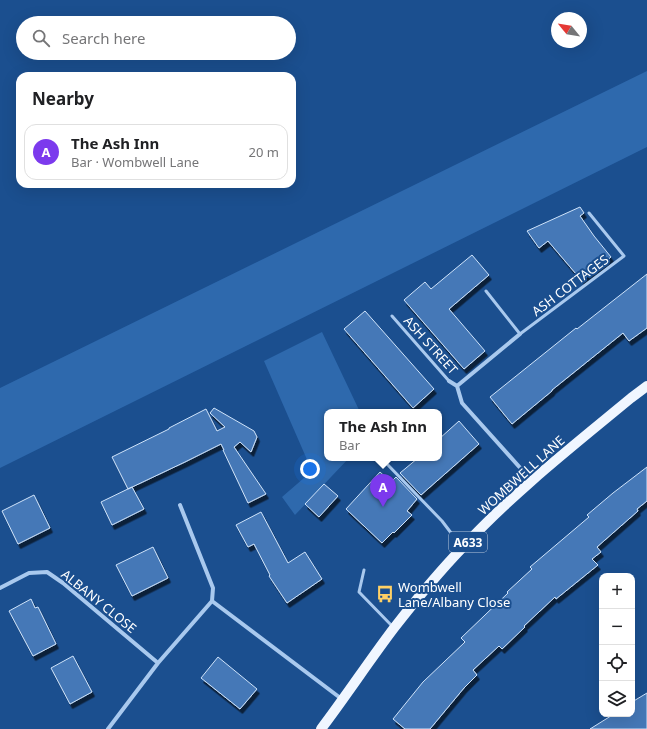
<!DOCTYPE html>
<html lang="en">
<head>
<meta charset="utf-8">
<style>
  body { margin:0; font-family:"Noto Sans",sans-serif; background:#f2f2f2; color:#202124 }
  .controls { position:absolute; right:12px; bottom:12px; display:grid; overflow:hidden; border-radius:8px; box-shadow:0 4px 16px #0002 }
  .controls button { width:36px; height:36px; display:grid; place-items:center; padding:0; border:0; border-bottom:1px solid #e0e0e0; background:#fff; color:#202124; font:20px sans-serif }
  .compass { position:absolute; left:551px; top:12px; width:36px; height:36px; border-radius:50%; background:#fff; box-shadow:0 4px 16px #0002; rotate:300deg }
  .you { position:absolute; left:310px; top:469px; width:14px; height:14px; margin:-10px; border:3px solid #fff; border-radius:50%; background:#1a73e8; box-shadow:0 0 0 6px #1a73e833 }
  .badge { display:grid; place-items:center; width:26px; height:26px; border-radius:50%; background:#7c3aed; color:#fff; font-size:13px; font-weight:700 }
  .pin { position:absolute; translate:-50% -33px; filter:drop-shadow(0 1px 2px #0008) }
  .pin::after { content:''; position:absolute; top:21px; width:14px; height:12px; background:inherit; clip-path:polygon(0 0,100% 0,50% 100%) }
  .popup { position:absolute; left:324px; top:409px; width:118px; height:52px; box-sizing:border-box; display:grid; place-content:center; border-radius:8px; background:#fff; filter:drop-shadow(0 1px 3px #0005); font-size:13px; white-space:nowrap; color:#757577 }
  .popup b { font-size:15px; color:#202124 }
  .popup::after { content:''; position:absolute; left:50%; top:100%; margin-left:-8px; border:8px solid transparent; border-top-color:#fff }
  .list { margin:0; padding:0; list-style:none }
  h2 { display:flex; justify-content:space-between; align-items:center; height:52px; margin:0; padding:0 16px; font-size:17px }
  h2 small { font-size:13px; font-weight:400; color:#757577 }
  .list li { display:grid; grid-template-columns:26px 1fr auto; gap:12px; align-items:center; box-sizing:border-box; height:56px; margin:0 8px 8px; padding:0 8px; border:1px solid #e0e0e0; border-radius:12px }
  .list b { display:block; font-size:15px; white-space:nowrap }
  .list p { margin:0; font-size:13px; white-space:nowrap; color:#757577 }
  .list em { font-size:13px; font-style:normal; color:#757577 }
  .icon { flex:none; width:22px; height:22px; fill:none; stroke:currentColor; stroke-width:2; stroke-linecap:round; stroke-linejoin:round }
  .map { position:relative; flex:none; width:647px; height:729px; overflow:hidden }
  .search { position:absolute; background:#fff; box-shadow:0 4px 16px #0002; left:16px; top:16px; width:280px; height:44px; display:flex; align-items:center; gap:10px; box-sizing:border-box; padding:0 14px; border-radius:22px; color:#757577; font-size:15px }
  .panel { position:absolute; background:#fff; box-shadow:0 4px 16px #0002; left:16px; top:72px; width:280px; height:116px; border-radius:12px }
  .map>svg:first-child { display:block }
</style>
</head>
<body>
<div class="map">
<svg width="647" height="729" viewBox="0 0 647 729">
  <defs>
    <filter id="shadow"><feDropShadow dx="2.5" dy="4.5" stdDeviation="0" flood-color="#0009"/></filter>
  </defs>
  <rect width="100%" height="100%" fill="#1b4f8f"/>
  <path fill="#2e69ad" d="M647 71V147L0 468V388Z
    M322 332 360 412H327V458H349L295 515 282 497 312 471 264 361Z"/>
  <path fill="#4478b7" stroke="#cfe3fa" filter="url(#shadow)" d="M580 207 584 213 580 216 594 236 611 257 582 281 548 241 539 248 527 231Z
    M472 255 489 275 449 309 485 351 464 369 404 300 425 282 431 289Z
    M647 274V328L629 341 623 333 552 390V391L512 424 490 397 576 328 577 329Z
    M365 311 434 389 413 408 344 329Z
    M214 408 254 431 257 437 251 452 240 442 234 447 266 494 248 503 223 450H224L221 444 185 462 128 489 112 457 169 429V428L206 409 217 431 225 427 210 413Z
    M459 421 479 444 421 495 400 473 418 458H439V439Z
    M647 467V501L637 509 638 511 597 547 601 552 592 559 598 565 556 599 555 597 524 626 525 627 502 649 499 646 473 670 477 675 464 688 430 729H405L393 719 423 682 465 642 461 638 508 593 507 592 532 569 530 567 589 517 587 515 613 493Z
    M380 472 391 482 396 477 417 499 407 511 412 515 394 533 393 532 382 543 346 509Z
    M324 484 338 496 319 517 305 504Z
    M132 487 144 509 112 525 101 502Z
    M34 495 50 528 18 544 2 511Z
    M261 512 288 563 305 552 322 579 287 603 269 576 270 575 254 544 248 547 236 525Z
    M153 547 168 578 132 596 116 565Z
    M31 599 35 608 38 607 56 644 33 656 9 611Z
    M73 656 92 692 70 704 51 668Z
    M218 657 257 689 240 709 201 678Z
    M647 693V729H590L614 714H632V702Z"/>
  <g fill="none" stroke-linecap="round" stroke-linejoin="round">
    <path stroke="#a9c9ee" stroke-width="3" d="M486 291 520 334 624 256 589 213
      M392 316 449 381
      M387 464 442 521 461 546
      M364 570 359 592 393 627"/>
    <path stroke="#a9c9ee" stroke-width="4" d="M449 381 457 386 462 403 531 480
      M457 386 520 334
      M0 588 29 573 47 572 63 583 158 663
      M212 601 343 700
      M108 729 158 663 212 601 213 588 180 505"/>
    <path stroke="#f0f6ff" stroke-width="10" d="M321 729C346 696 369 661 394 628 415 601 439 572 463 547 514 492 573 446 631 398L647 386"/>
  </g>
  <defs>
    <g id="bus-bare" transform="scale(1.38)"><path d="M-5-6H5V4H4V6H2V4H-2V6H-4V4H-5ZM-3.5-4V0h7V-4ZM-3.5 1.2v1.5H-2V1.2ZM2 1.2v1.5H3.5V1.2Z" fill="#ffd166" stroke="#1b4f8f" stroke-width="2.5" paint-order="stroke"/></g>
  </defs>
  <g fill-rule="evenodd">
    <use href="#bus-bare" x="385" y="594"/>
  </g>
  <g text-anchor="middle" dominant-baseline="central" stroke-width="4" stroke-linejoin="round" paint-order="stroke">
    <rect fill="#1b4f8f" stroke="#bbcadd" stroke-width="1" x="449" y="532" width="38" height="20" rx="3"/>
    <g font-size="12" font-weight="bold" fill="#fff">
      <text x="468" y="542">A633</text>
    </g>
    <g font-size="13" fill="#fff" stroke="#1b4f8f">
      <text transform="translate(570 285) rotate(-37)">ASH COTTAGES</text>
      <text transform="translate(431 345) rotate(48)">ASH STREET</text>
      <text transform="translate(521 475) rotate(-42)">WOMBWELL LANE</text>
      <text transform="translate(99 601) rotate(39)">ALBANY CLOSE</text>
    </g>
    <g font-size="13" fill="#fff" stroke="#1b4f8f" text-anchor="start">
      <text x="398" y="587">Wombwell<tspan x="398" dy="15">Lane/Albany Close</tspan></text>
    </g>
  </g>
</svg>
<div class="controls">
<button>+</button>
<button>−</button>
<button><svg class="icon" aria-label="locate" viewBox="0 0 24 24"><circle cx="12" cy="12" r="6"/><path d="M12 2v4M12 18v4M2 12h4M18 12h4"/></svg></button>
<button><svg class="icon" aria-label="layers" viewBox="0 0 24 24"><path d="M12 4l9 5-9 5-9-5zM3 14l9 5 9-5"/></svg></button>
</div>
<svg class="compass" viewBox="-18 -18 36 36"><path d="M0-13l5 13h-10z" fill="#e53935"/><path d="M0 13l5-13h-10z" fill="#757577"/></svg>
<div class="you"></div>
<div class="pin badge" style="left:383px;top:507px">A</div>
<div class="popup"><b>The Ash Inn</b>Bar</div>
<div class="search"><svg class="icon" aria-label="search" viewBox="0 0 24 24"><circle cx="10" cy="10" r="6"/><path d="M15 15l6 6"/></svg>Search here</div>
<section class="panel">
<h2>Nearby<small></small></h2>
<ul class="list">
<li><span class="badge">A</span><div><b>The Ash Inn</b><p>Bar · Wombwell Lane</p></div><em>20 m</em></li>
</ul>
</section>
</div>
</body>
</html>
